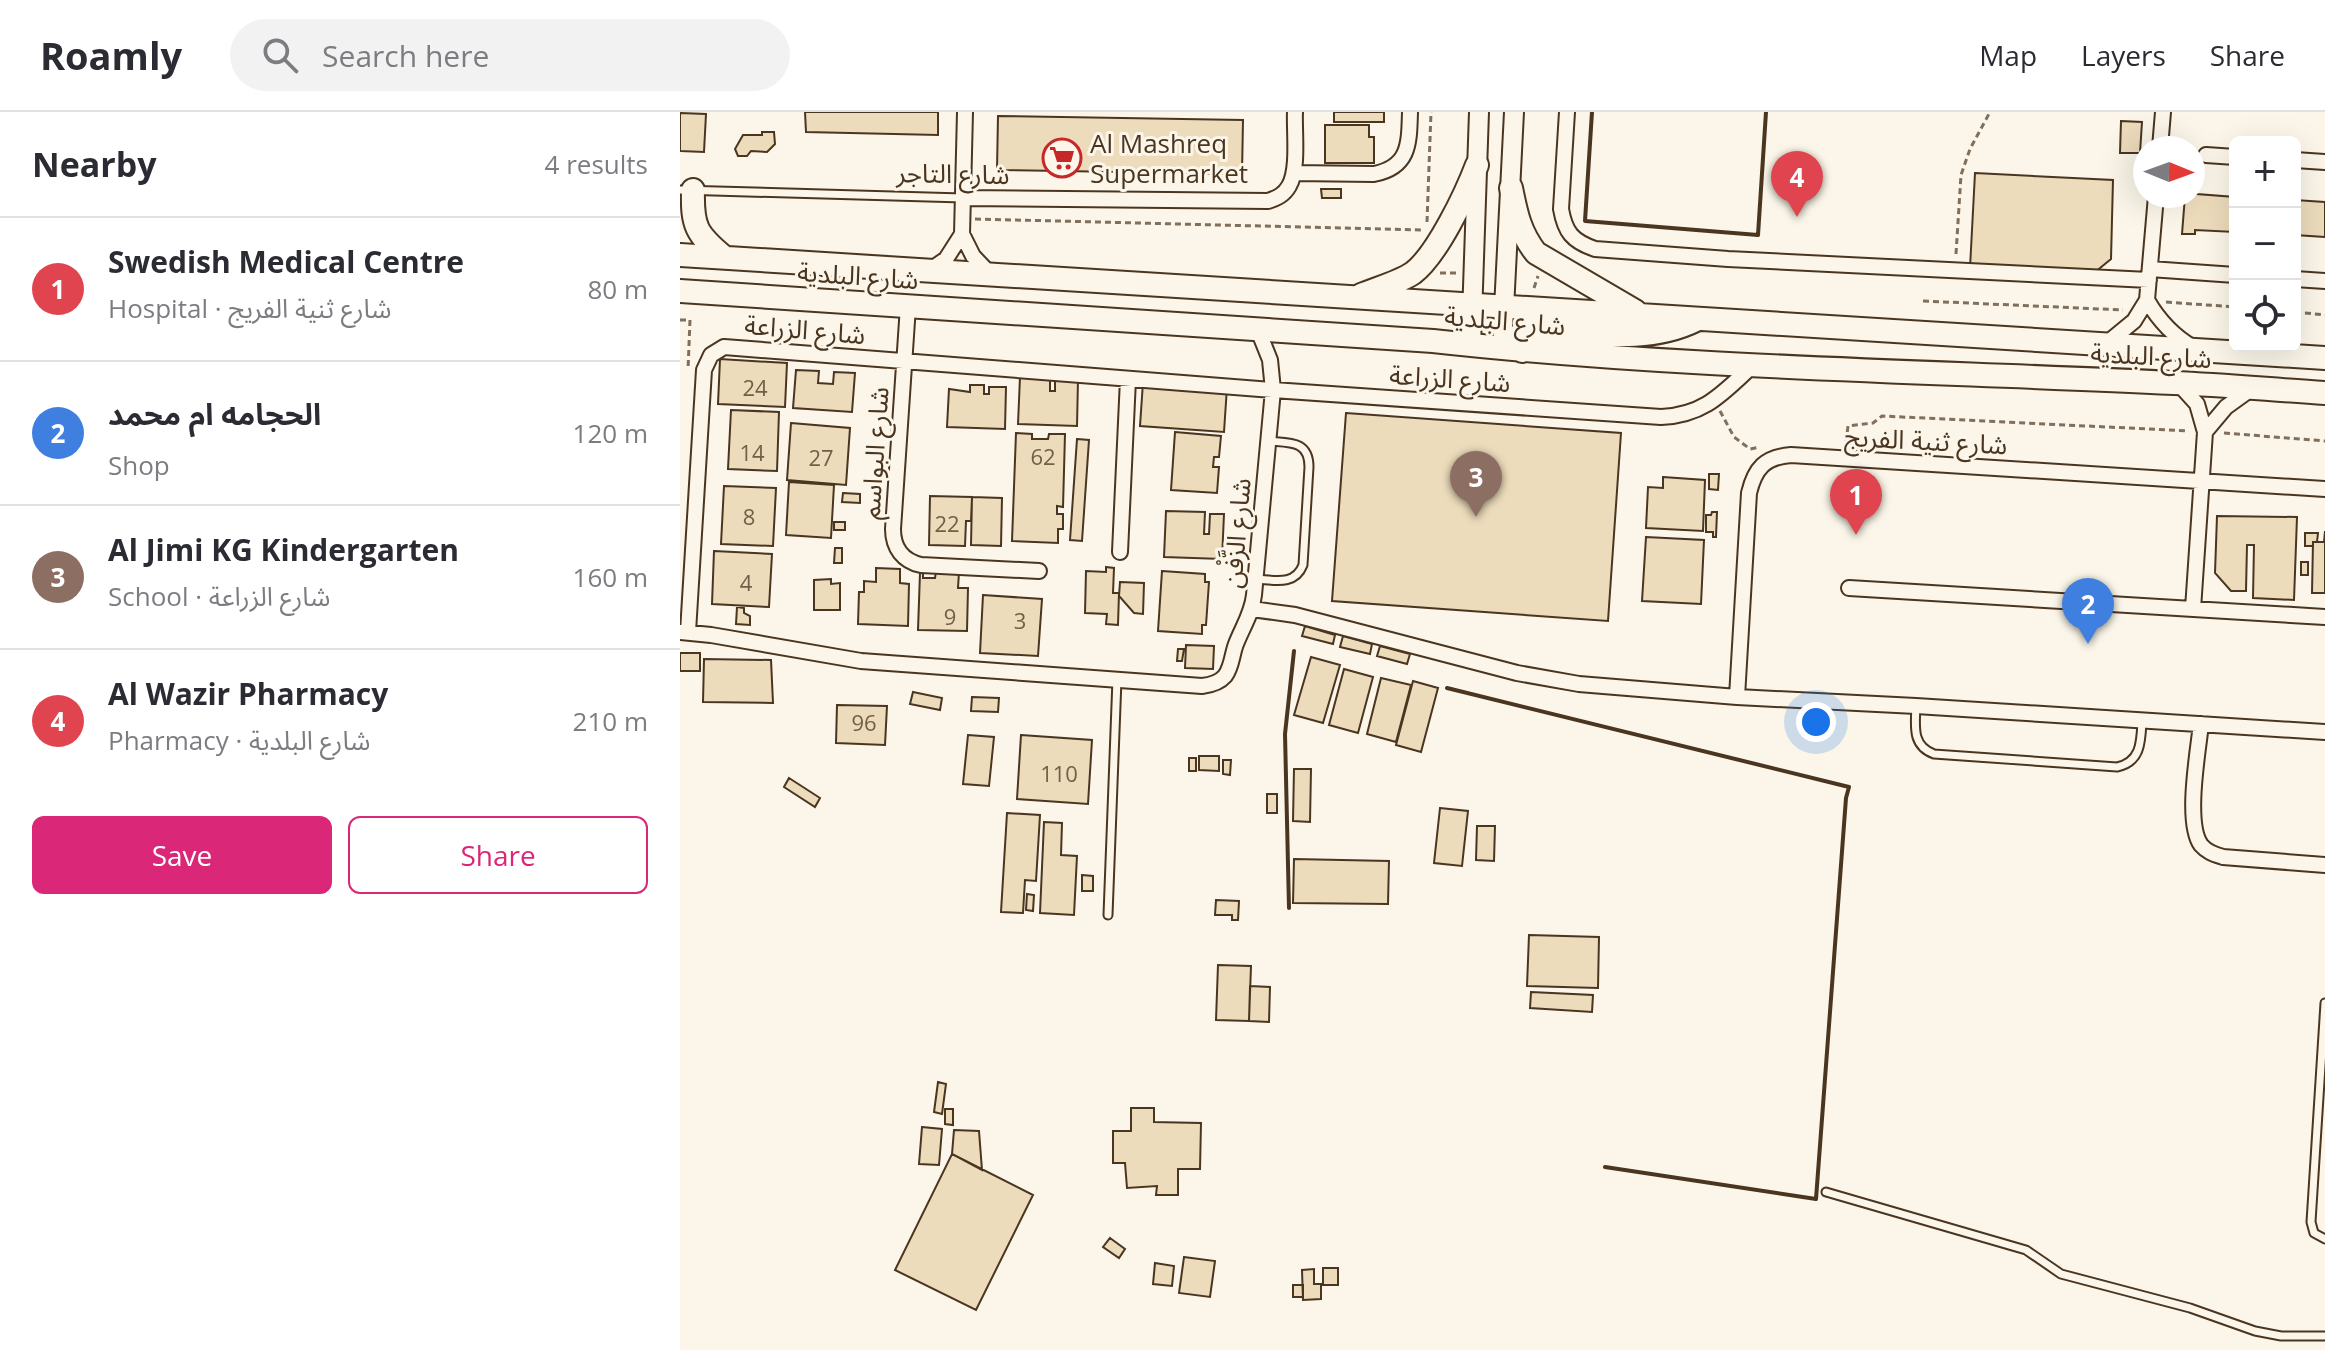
<!DOCTYPE html>
<html lang="en">
<head>
<meta charset="utf-8">
<style>
  body { margin:0; font-family:"Open Sans","Noto Sans Arabic",sans-serif; background:#f2f2f3; color:#2b2b33 }
  .controls { position:absolute; right:24px; top:24px; display:grid; overflow:hidden; border-radius:12px; box-shadow:0 8px 32px #0002 }
  .controls button { width:72px; height:72px; display:grid; place-items:center; padding:0; border:0; border-bottom:2px solid #e1e1e2; background:#fff; color:#2b2b33; font:40px sans-serif }
  .compass { position:absolute; left:1453px; top:24px; width:72px; height:72px; border-radius:50%; background:#fff; box-shadow:0 8px 32px #0002; rotate:91deg }
  .you { position:absolute; left:1136px; top:610px; width:28px; height:28px; margin:-20px; border:6px solid #fff; border-radius:50%; background:#1a73e8; box-shadow:0 0 0 12px #1a73e833 }
  .badge { display:grid; place-items:center; width:52px; height:52px; border-radius:50%; background:#db2777; color:#fff; font-size:26px; font-weight:700 }
  .pin { position:absolute; translate:-50% -66px; filter:drop-shadow(0 2px 4px #0008) }
  .pin::after { content:''; position:absolute; top:42px; width:28px; height:24px; background:inherit; clip-path:polygon(0 0,100% 0,50% 100%) }
  .list { margin:0; padding:0; list-style:none }
  h2 { display:flex; justify-content:space-between; align-items:center; height:104px; margin:0; padding:0 32px; font-size:34px }
  h2 small { font-size:26px; font-weight:400; color:#7c7c81 }
  .list li { display:grid; grid-template-columns:52px 1fr auto; gap:24px; align-items:center; box-sizing:border-box; height:144px; padding:0 32px; border-top:2px solid #e1e1e2 }
  .list b { display:block; font-size:30px; white-space:nowrap }
  .list p { margin:0; font-size:26px; white-space:nowrap; color:#7c7c81 }
  .list em { font-size:26px; font-style:normal; color:#7c7c81 }
  .actions { display:flex; gap:16px; padding:24px 32px }
  .actions a { flex:1; padding:18px 0; border:2px solid #db2777; border-radius:12px; text-align:center; font-size:28px; color:#db2777 }
  .actions .main { background:#db2777; color:#fff }
  .icon { flex:none; width:44px; height:44px; fill:none; stroke:currentColor; stroke-width:2; stroke-linecap:round; stroke-linejoin:round }
  .map { position:relative; flex:none; width:1645px; height:1238px; overflow:hidden }
  header { display:flex; align-items:center; gap:48px; box-sizing:border-box; height:112px; padding:0 40px; background:#fff; border-bottom:2px solid #e1e1e2 }
  header strong { font-size:38px }
  nav { display:flex; gap:44px; margin-inline-start:auto; font-size:28px }
  .search { width:560px; height:72px; background:#f2f2f3; display:flex; align-items:center; gap:20px; box-sizing:border-box; padding:0 28px; border-radius:44px; color:#7c7c81; font-size:30px }
  main { display:flex }
  aside { flex:1; background:#fff }
  .map>svg:first-child { display:block }
</style>
</head>
<body>
<header>
<strong>Roamly</strong>
<div class="search"><svg class="icon" aria-label="search" viewBox="0 0 24 24"><circle cx="10" cy="10" r="6"/><path d="M15 15l6 6"/></svg>Search here</div>
<nav><a>Map</a><a>Layers</a><a>Share</a></nav>
</header>
<main>
<aside>
<h2>Nearby<small>4 results</small></h2>
<ul class="list">
<li><span class="badge" style="background:#e0444e">1</span><div><b>Swedish Medical Centre</b><p>Hospital · شارع ثنية الفريج</p></div><em>80 m</em></li>
<li><span class="badge" style="background:#3f7fe0">2</span><div><b>الحجامه ام محمد</b><p>Shop</p></div><em>120 m</em></li>
<li><span class="badge" style="background:#8d6e63">3</span><div><b>Al Jimi KG Kindergarten</b><p>School · شارع الزراعة</p></div><em>160 m</em></li>
<li><span class="badge" style="background:#e0444e">4</span><div><b>Al Wazir Pharmacy</b><p>Pharmacy · شارع البلدية</p></div><em>210 m</em></li>
</ul>
<div class="actions"><a class="main">Save</a><a>Share</a></div>
</aside>
<div class="map">
<svg width="1645" height="1238" viewBox="0 0 1645 1238">
  <rect width="100%" height="100%" fill="#fbf6e9"/>
  <path fill="#ecdcbc" stroke="#4a3520" stroke-width="2" d="M125 0H258V23L126 20Z
    M654 0H704V10H654Z
    M0 1 26 2 24 40 0 39Z
    M318 4 563 8 562 62 317 58Z
    M1441 9 1462 10 1460 41H1440Z
    M645 13H689V25H694V51H645Z
    M82 20H94L95 32 87 40 71 39 67 44H58L55 37 63 23H82Z
    M1295 61 1433 68 1431 147 1414 161 1290 156Z
    M1513 76H1517V82L1555 85V120L1515 118V122H1502L1505 84H1513Z
    M641 77H661V86H642Z
    M1615 88 1645 90V125L1615 123Z
    M40 247 107 251 105 295 38 292Z
    M116 258 139 259 138 271 153 272 154 260 175 261 172 300 113 296Z
    M340 265 370 266V279H375V268H398L397 314 338 312Z
    M463 270 547 275 544 320 460 314Z
    M290 273H304V282H309V275H326L325 317 267 315 269 277 290 280Z
    M51 298 99 300 97 359 48 357Z
    M666 301 941 321 928 509 652 489Z
    M111 311 170 316 166 373 107 368Z
    M495 320 541 324 539 345H534L533 355H539L537 381 491 378Z
    M336 321 352 322V327H368L369 322H385L383 395 377 394V402H383V417H378V431L332 429Z
    M397 327 409 328 402 429 390 428Z
    M1029 362H1039L1038 378 1029 377Z
    M983 365 1025 368 1023 419 966 416 968 375 983 376Z
    M109 370 154 373 151 426 106 423Z
    M44 374 96 376 93 434 41 432Z
    M163 381 180 382V391L162 390Z
    M250 384 292 385 291 409H286L285 434 249 433Z
    M292 385 322 386 321 434 291 433Z
    M486 399 525 400 524 422H529L530 402H544L542 447 484 445Z
    M1032 400H1037L1036 425H1033V420H1026V403H1031Z
    M1537 404 1617 405 1614 488 1573 486 1574 433H1567L1566 479H1551L1535 461Z
    M154 410H165V418H154Z
    M1645 419V481H1632L1633 430H1644Z
    M1625 421H1638L1637 430H1633V434H1625Z
    M966 425 1024 428 1021 492 962 489Z
    M155 436H162V451H154Z
    M34 439 92 442 89 495 32 492Z
    M1621 450H1628V463H1621Z
    M426 455 434 456 433 481H439L438 513 426 512 427 502 405 501 406 459 426 460Z
    M196 456 220 457V471L229 472 228 514 178 512 179 480H184V469L196 470Z
    M256 459 279 460 278 476H288L287 519 238 518 240 461H243V466H255Z
    M482 459 525 462V470H529L526 513H522V522L478 519Z
    M151 467V472L160 471V498H134V468Z
    M440 470 464 471 463 502 454 501 439 484Z
    M303 483 362 487 358 544 300 541Z
    M57 495 64 496V501L70 504V513L56 512Z
    M625 514 655 523 653 532 622 524Z
    M663 524 692 532 690 542 660 535Z
    M506 533 534 534 533 557 505 556Z
    M700 534 730 542 727 552 697 544Z
    M498 537H504L502 549H497Z
    M0 541H20V559H0Z
    M631 545 660 553 643 611 614 603Z
    M24 547 91 548 93 591 23 590Z
    M664 557 693 565 678 621 649 613Z
    M701 566 731 573 716 630 687 622Z
    M733 569 758 576 741 640 716 633Z
    M233 580 262 586 260 598 230 592Z
    M292 585 319 586 318 600 291 599Z
    M157 593 207 594 205 633 156 631Z
    M288 623 314 625 309 674 283 672Z
    M341 623 412 628 408 692 337 687Z
    M519 644H539V659L519 658Z
    M509 646H516V659H509Z
    M543 648H551L550 663 543 662Z
    M614 657H631L630 710 613 709Z
    M109 666 140 686 135 695 104 675Z
    M587 682H597V701H587Z
    M760 696 788 699 782 754 754 751Z
    M327 701 360 703 356 769 345 768 343 801 321 800Z
    M364 710 382 711 381 743 397 744 394 803 360 801Z
    M797 714H815L814 749 796 748Z
    M614 747 709 749 708 792 613 791Z
    M402 763 413 764V779H402Z
    M347 782 354 783 353 799 346 798Z
    M536 788 559 789 558 808H552V803H535Z
    M849 823 919 825 918 876 847 874Z
    M538 853 571 854 569 909 536 908Z
    M570 874 590 875 589 910 569 909Z
    M851 880 913 883 912 900 850 896Z
    M258 970 266 972 262 1002 254 1000Z
    M451 996H474V1010L521 1011 520 1057H498V1083H476L477 1074 447 1076 445 1051H433V1019H451Z
    M265 997H273V1013L265 1012Z
    M242 1015 262 1017 259 1053 239 1052Z
    M274 1018 299 1019 302 1058 272 1042Z
    M272 1042 353 1083 296 1198 215 1158Z
    M430 1126 445 1137 439 1146 423 1135Z
    M504 1145 535 1149 530 1185 499 1181Z
    M475 1151 494 1154 492 1174 473 1172Z
    M643 1156H658V1173H643Z
    M634 1157V1172H641V1187L623 1188 622 1158Z
    M613 1173H623V1185H613Z"/>
  <g fill="none" stroke-linecap="round" stroke-linejoin="round">
    <g stroke="#4a3520" stroke-width="11">
      <path id="service" d="M0 78 283 86
        M576 467C594 468 615 474 623 453L629 355C629 328 609 331 588 329
        M1236 594C1235 615 1232 634 1254 642L1437 655C1461 650 1461 630 1462 609
        M428 803 437 567
        M1645 891 1631 1110 1634 1121 1645 1127
        M1146 1080 1346 1138 1381 1162 1510 1196 1575 1219 1601 1224H1645"/>
    </g>
    <g stroke="#4a3520" stroke-width="18">
      <path id="minor" d="M285 0 282 122 293 144 310 162
        M887 0 881 97C885 120 892 129 915 137L1048 147 1469 168
        M1480 36 1483 0
        M1526 43 1555 45
        M1615 48 1645 50
        M614 61 694 62C730 55 729 31 730 0
        M283 86 588 89C597 86 604 83 609 74 619 57 614 19 615 0
        M1470 157 1555 163
        M249 159 266 147 282 122
        M1615 167 1645 169
        M1467 188C1479 209 1493 224 1514 236
        M228 194 213 417C213 436 223 449 241 453L359 459
        M1426 232 1454 209 1467 188 1476 84
        M1498 271 1517 292 1525 320 1513 497
        M1525 320 1546 295 1571 277
        M440 440 448 267
        M1169 476 1645 505
        M572 497 615 503 837 561 899 572 1057 585 1236 594 1645 620
        M0 520 31 523 181 549 522 574C531 573 539 571 545 564 552 555 552 542 556 532 562 516 572 502 574 483L593 278 590 248 578 218
        M8 520 24 258 31 243 44 235 593 278 981 305C1024 303 1042 282 1072 254
        M1057 585 1069 381C1075 356 1085 345 1111 343L1645 377
        M1521 612C1518 640 1505 711 1521 733 1527 740 1534 742 1543 745L1645 753"/>
    </g>
    <g stroke="#4a3520" stroke-width="22">
      <path id="tertiary" d="M791 234 799 0
        M822 236 834 0"/>
    </g>
    <g stroke="#4a3520" stroke-width="26">
      <path id="primary" d="M831 76C836 101 840 121 856 141L955 199
        M13 78C12 114 16 122 44 145
        M0 143 1645 246
        M0 179 753 229C999 256 1247 259 1494 271 1545 273 1595 278 1645 281
        M681 183C698 176 718 171 733 161 757 143 786 82 797 53
        M842 239 837 235 836 229 842 220 847 218C903 219 964 234 1016 208"/>
    </g>
    <path stroke="#7f6f5c" stroke-width="3" stroke-dasharray="6 4" stroke-linecap="butt" d="M295 107 743 118
      M747 110 751 0
      M1276 142 1281 63 1290 37 1310 0
      M760 161H778
      M854 176 858 164
      M1243 189 1443 198
      M1486 190 1555 195
      M1615 200 1645 203
      M0 208H10L8 258
      M1040 299 1054 325 1070 337 1080 335
      M1544 321 1645 329
      M1166 330 1168 314 1193 311 1202 304 1509 319"/>
    <use href="#service" stroke="#fbf6e9" stroke-width="7"/>
    <use href="#minor" stroke="#fbf6e9" stroke-width="14"/>
    <use href="#tertiary" stroke="#fbf6e9" stroke-width="18"/>
    <use href="#primary" stroke="#fbf6e9" stroke-width="22"/>
    <path stroke="#4a3520" stroke-width="4" d="M912 0 905 109 1078 123 1086 0
      M767 576 1169 675 1166 686 1136 1087 925 1055
      M609 796 605 622 614 539"/>
  </g>
  <defs>
    <g id="supermarket-ring" transform="scale(2)"><circle r="9.5" fill="#fbf6e9" stroke="#c62828" stroke-width="1.5"/><path d="M-6-5.5h2.5l.6 2H6L4.5 2H-2.5L-4.4-4H-6ZM-1.5 3.2a1.3 1.3 0 1 0 .1 0ZM3 3.2a1.3 1.3 0 1 0 .1 0Z" fill="#c62828"/></g>
  </defs>
  <g fill-rule="evenodd">
    <use href="#supermarket-ring" x="382" y="46"/>
  </g>
  <g text-anchor="middle" dominant-baseline="central" stroke-width="6" stroke-linejoin="round" paint-order="stroke">
    <g font-size="22" fill="#725f47">
      <text x="75" y="275">24</text>
      <text x="72" y="340">14</text>
      <text x="363" y="344">62</text>
      <text x="141" y="345">27</text>
      <text x="69" y="404">8</text>
      <text x="267" y="411">22</text>
      <text x="66" y="470">4</text>
      <text x="270" y="504">9</text>
      <text x="340" y="508">3</text>
      <text x="184" y="610">96</text>
      <text x="379" y="661">110</text>
    </g>
    <g font-size="26" fill="#4a3520" stroke="#fbf6e9" text-anchor="start">
      <text x="410" y="31">Al Mashreq<tspan x="410" dy="30">Supermarket</tspan></text>
    </g>
    <g font-size="26" fill="#4a3520" stroke="#fbf6e9">
      <text transform="translate(273 61) rotate(1)">شارع التاجر</text>
      <text transform="translate(178 163) rotate(4)">شارع البلدية</text>
      <text transform="translate(825 208) rotate(5)">شارع البلدية</text>
      <text transform="translate(125 217) rotate(5)">شارع الزراعة</text>
      <text transform="translate(1471 243) rotate(3)">شارع البلدية</text>
      <text transform="translate(770 266) rotate(4)">شارع الزراعة</text>
      <text transform="translate(1246 328) rotate(3)">شارع ثنية الفريج</text>
      <text transform="translate(194 341) rotate(-86)">شارع البواسم</text>
      <text transform="translate(556 421) rotate(-85)">شارع الزَّفْن</text>
    </g>
  </g>
</svg>
<div class="controls">
<button>+</button>
<button>−</button>
<button><svg class="icon" aria-label="locate" viewBox="0 0 24 24"><circle cx="12" cy="12" r="6"/><path d="M12 2v4M12 18v4M2 12h4M18 12h4"/></svg></button>
</div>
<svg class="compass" viewBox="-18 -18 36 36"><path d="M0-13l5 13h-10z" fill="#e53935"/><path d="M0 13l5-13h-10z" fill="#7c7c81"/></svg>
<div class="you"></div>
<div class="pin badge" style="left:1176px;top:423px;background:#e0444e">1</div>
<div class="pin badge" style="left:1408px;top:532px;background:#3f7fe0">2</div>
<div class="pin badge" style="left:796px;top:405px;background:#8d6e63">3</div>
<div class="pin badge" style="left:1117px;top:105px;background:#e0444e">4</div>
</div>
</main>
</body>
</html>
